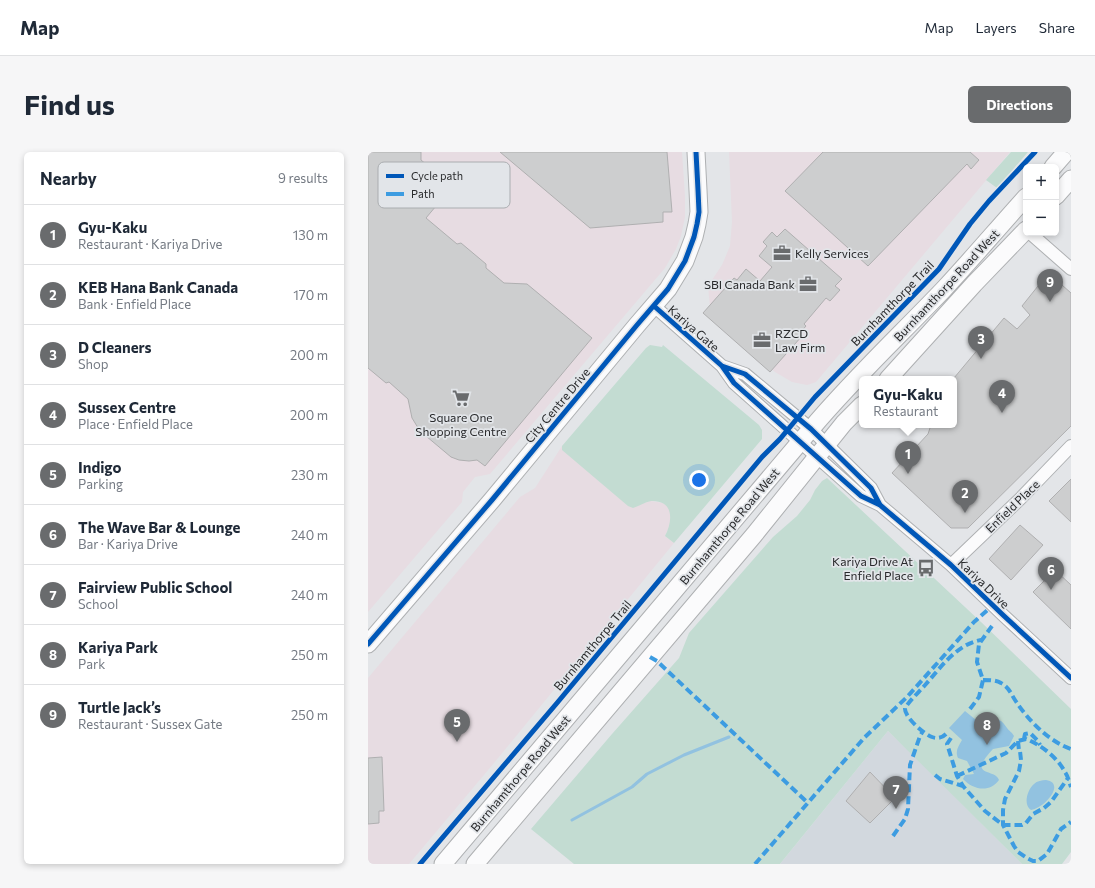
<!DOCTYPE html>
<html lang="en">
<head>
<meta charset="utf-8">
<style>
  body { margin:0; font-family:Commissioner,sans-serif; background:#f6f6f7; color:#1f2937 }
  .controls { position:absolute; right:12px; top:12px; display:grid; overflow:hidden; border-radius:6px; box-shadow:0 2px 6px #0003 }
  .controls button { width:36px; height:36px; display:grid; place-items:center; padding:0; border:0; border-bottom:1px solid #e0e1e3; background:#fff; color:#1f2937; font:20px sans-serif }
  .you { position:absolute; left:331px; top:328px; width:14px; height:14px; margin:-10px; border:3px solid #fff; border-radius:50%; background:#1a73e8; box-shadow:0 0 0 6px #1a73e833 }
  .badge { display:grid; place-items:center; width:26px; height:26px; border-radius:50%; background:#696b6d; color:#fff; font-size:13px; font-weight:700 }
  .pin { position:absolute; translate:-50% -33px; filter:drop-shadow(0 1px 2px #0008) }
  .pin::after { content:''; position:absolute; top:21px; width:14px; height:12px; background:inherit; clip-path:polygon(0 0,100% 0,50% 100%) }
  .popup { position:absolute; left:491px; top:224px; width:98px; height:52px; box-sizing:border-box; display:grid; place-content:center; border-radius:6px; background:#fff; filter:drop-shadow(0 1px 3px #0005); font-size:13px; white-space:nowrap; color:#747a83 }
  .popup b { font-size:15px; color:#1f2937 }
  .popup::after { content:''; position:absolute; left:50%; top:100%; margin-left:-8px; border:8px solid transparent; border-top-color:#fff }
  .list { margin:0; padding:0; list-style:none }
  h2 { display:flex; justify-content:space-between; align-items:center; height:52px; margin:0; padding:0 16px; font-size:17px }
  h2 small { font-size:13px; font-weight:400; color:#747a83 }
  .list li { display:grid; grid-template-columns:26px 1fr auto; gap:12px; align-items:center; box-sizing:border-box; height:60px; padding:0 16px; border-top:1px solid #e0e1e3 }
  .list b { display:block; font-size:15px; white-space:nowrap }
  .list p { margin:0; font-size:13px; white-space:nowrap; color:#747a83 }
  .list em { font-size:13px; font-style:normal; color:#747a83 }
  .map { position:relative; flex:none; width:703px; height:712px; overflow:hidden; border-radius:6px }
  header { display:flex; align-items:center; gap:24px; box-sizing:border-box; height:56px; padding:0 20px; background:#fff; border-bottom:1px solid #e0e1e3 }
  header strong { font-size:19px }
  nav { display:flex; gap:22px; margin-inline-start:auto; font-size:14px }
  .intro { display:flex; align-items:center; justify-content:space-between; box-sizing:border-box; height:96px; padding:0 24px }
  h1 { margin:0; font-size:28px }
  .button { padding:10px 18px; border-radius:6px; background:#696b6d; color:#fff; font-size:14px; font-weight:700 }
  main { display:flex; gap:24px; padding:0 24px }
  aside { flex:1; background:#fff; border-radius:6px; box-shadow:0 2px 6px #0003 }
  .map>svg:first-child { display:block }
</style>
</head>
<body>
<header>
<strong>Map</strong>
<nav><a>Map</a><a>Layers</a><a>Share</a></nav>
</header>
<div class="intro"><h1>Find us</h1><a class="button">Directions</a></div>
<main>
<aside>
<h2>Nearby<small>9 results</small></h2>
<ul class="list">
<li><span class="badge">1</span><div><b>Gyu-Kaku</b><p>Restaurant · Kariya Drive</p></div><em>130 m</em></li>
<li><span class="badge">2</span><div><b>KEB Hana Bank Canada</b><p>Bank · Enfield Place</p></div><em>170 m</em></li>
<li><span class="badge">3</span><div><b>D Cleaners</b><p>Shop</p></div><em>200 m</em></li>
<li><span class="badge">4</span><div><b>Sussex Centre</b><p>Place · Enfield Place</p></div><em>200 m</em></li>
<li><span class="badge">5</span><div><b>Indigo</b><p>Parking</p></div><em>230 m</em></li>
<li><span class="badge">6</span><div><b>The Wave Bar &amp; Lounge</b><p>Bar · Kariya Drive</p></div><em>240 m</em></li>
<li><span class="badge">7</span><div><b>Fairview Public School</b><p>School</p></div><em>240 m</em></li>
<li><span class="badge">8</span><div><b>Kariya Park</b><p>Park</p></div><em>250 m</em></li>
<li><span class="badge">9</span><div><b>Turtle Jack’s</b><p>Restaurant · Sussex Gate</p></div><em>250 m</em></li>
</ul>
</aside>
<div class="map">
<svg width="703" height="712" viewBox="0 0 703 712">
  <rect width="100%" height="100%" fill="#e3e5e8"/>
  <path fill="#e7dce2" d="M0 0H314L317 44V65L313 84 308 97 297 116 122 322 107 325 95 340 94 350 0 460Z
    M361 0H642L448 230 439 233 424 230 407 220 343 166 340 134 354 113 362 94 364 70Z
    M194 294V298L276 351 282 349 289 350 295 351 300 355 302 359 303 366 302 373 297 384 306 391 126 611 41 712H0V526L152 345 167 336Z"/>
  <path fill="#d2d8de" d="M520 579 548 606 654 712H412Z"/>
  <path fill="#c3dcd2" d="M643 0H660L629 36 618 28Z
    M282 193 294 195 295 193 391 273 394 278V287L306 391 297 384C305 369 306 348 283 349 277 350 271 354 265 356L260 354 194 298V294L278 196Z
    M459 326 613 470 703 557V700L694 712H654L520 579 412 712H206L163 677 244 582 311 506 321 481 405 385 429 364 442 348 447 338 454 329Z"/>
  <path fill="#92c2e0" d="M597 559 614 573C626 568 631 563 639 576 641 579 644 580 646 584L641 594 625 597C598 626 627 616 631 628 622 641 605 638 595 627L597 623 606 622 599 609 590 606C587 599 590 595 594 588L581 576Z
    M678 628C698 631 677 656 663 658 655 653 659 638 666 632 669 629 674 628 678 628Z"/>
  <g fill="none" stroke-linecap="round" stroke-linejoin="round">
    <path stroke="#92c2e0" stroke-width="3" d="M204 668 264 635 279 622 316 603 361 585"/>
  </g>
  <path fill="#cdcecf" stroke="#afafb0" d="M0 0H53V8L65 18 68 54 58 66 89 92 93 91 118 112V116L136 131 159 132 224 186 117 314 109 308 101 309 91 308 83 305 52 279 44 266 40 247 21 230 18 231 0 216Z
    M132 0H299L304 60H295V70L222 76Z
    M455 0H602L611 8 603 17 599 12 500 114 417 39Z
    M417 77 474 127 467 134 472 138 462 149 458 146 436 172 438 174 431 182 434 184 402 220 335 161 366 126 369 128 378 117 392 129 404 115 391 104 399 94 395 90 404 80 409 85Z
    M694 133 703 141V274L600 376H583L524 321 560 282 563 273H586V226L636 166 649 177 662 163 654 154 670 134Z
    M703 327V370L681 349Z
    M652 373 675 393 643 428 621 407Z
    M687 418 703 433V477L665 440Z
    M14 605 16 659H11V671L0 672V606Z
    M502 620 527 646 502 671 478 649Z"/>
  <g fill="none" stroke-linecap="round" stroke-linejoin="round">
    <g stroke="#aeb0b2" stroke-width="14">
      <path id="street" d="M662 81 703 117
        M286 154 354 214 366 231 493 344 512 353 583 413 635 463 703 526
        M354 214 377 222 443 277 503 336 512 353
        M583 413 653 346 703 294"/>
    </g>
    <g stroke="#aeb0b2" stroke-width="19">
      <path id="secondary" d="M685 15 698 0
        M688 44 703 27
        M520 227 606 132 658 78
        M0 492 124 348 269 173 300 137 317 109 326 85 329 72 331 60 330 38 328 0
        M75 712C198 567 320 422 443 277 484 228 531 184 575 138 603 108 630 76 658 45
        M107 712 386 383 476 271 494 253"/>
    </g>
    <use href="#street" stroke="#fbfbfc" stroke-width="12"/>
    <use href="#secondary" stroke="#fbfbfc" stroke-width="17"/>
    <path stroke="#3d9ce1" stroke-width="4" stroke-dasharray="8 4" stroke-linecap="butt" d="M282 505 289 509 440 651
      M615 528C621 528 628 528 633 531 641 535 643 542 647 548 660 568 680 589 703 597
      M602 557 611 545 615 528 609 510 611 492 624 474
      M578 582C574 586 569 587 564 585 556 582 536 565 537 556 543 547 551 540 558 532 573 515 589 492 613 488
      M583 586 579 592 580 595 589 624 595 634 617 659 635 673H654L658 671 665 662 676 656 683 650 700 626
      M656 587 657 582 662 581 670 589 672 593
      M650 589 651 599H652L653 608 651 619 637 647 635 658V673L646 694 650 700 659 706 665 709H670L679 702 693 677 703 670
      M567 623 572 627 595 634
      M589 624 638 601 650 589 658 587C673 593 689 605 697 620 700 624 701 630 703 635
      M525 684 537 667 540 657 542 613 552 584 555 579
      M387 712 496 586 539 545 606 470 625 453"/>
    <g stroke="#e2e5e9" stroke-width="8">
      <path id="cycleway" d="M286 154 354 214 366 231 493 344 512 353 583 413 635 463 703 526
        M354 214 377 222 443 277 503 336 512 353
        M0 492 124 348 269 173 300 137 317 109 326 85 329 72 331 60 330 38 328 0
        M52 712 189 551 394 305 412 287 447 245 571 117 602 72 621 49 667 0"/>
    </g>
    <use href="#cycleway" stroke="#0057b8" stroke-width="5"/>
  </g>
  <defs>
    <g id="office-bare" transform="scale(1.38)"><path d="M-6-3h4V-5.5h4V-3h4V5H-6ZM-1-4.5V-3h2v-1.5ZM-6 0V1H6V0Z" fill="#696b6d" stroke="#e2e5e9" stroke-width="2.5" paint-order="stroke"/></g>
    <g id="supermarket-bare" transform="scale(1.38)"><path d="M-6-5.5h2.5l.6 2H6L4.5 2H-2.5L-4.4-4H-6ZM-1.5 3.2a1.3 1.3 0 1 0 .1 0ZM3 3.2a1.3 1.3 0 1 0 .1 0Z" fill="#696b6d" stroke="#e2e5e9" stroke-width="2.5" paint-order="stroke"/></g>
    <g id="bus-bare" transform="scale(1.38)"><path d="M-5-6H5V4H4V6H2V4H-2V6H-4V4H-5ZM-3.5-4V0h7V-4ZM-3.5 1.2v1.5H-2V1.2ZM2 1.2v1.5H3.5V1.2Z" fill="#696b6d" stroke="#e2e5e9" stroke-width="2.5" paint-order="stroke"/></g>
  </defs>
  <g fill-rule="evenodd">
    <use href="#office-bare" x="414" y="101"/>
    <use href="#office-bare" x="440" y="132"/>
    <use href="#office-bare" x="394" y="188"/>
    <use href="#supermarket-bare" x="93" y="246"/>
    <use href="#bus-bare" x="558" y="416"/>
  </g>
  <g text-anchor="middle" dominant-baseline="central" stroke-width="3.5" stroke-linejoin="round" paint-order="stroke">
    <g font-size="12" fill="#28292b" stroke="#e2e5e9" text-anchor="start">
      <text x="427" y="101">Kelly Services</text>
      <text x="427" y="132" text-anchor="end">SBI Canada Bank</text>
      <text x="407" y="181">RZCD<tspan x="407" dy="14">Law Firm</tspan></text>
      <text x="93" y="265" text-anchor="middle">Square One<tspan x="93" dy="14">Shopping Centre</tspan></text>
      <text x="545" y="409" text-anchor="end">Kariya Drive At<tspan x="545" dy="14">Enfield Place</tspan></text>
    </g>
    <g font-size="12" fill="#28292b" stroke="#e2e5e9">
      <text transform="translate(578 133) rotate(-47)">Burnhamthorpe Road West</text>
      <text transform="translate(524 151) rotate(-46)">Burnhamthorpe Trail</text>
      <text transform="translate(326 176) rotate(41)">Kariya Gate</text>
      <text transform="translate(189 253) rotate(-50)">City Centre Drive</text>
      <text transform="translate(644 354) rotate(-44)">Enfield Place</text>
      <text transform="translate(361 374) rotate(-50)">Burnhamthorpe Road West</text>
      <text transform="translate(616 431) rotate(44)">Kariya Drive</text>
      <text transform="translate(224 493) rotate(-50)">Burnhamthorpe Trail</text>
      <text transform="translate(152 621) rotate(-50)">Burnhamthorpe Road West</text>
    </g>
  </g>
  <rect x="10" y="10" width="132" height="46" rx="6" fill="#e2e5e9" stroke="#aaadb0" stroke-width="1"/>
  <rect x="18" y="22" width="18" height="4" fill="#0057b8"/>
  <rect x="18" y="40" width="18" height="4" fill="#3d9ce1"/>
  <g font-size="11" fill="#28292b">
    <text x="43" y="28">Cycle path</text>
    <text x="43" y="46">Path</text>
  </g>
</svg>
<div class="controls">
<button>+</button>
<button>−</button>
</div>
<div class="you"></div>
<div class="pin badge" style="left:540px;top:322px">1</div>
<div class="popup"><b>Gyu-Kaku</b>Restaurant</div>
<div class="pin badge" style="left:597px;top:361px">2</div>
<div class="pin badge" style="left:613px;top:207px">3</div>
<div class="pin badge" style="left:634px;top:261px">4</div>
<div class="pin badge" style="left:89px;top:590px">5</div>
<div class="pin badge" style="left:683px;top:438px">6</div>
<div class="pin badge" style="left:528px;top:657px">7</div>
<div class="pin badge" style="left:619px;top:593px">8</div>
<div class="pin badge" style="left:682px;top:150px">9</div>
</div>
</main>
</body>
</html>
